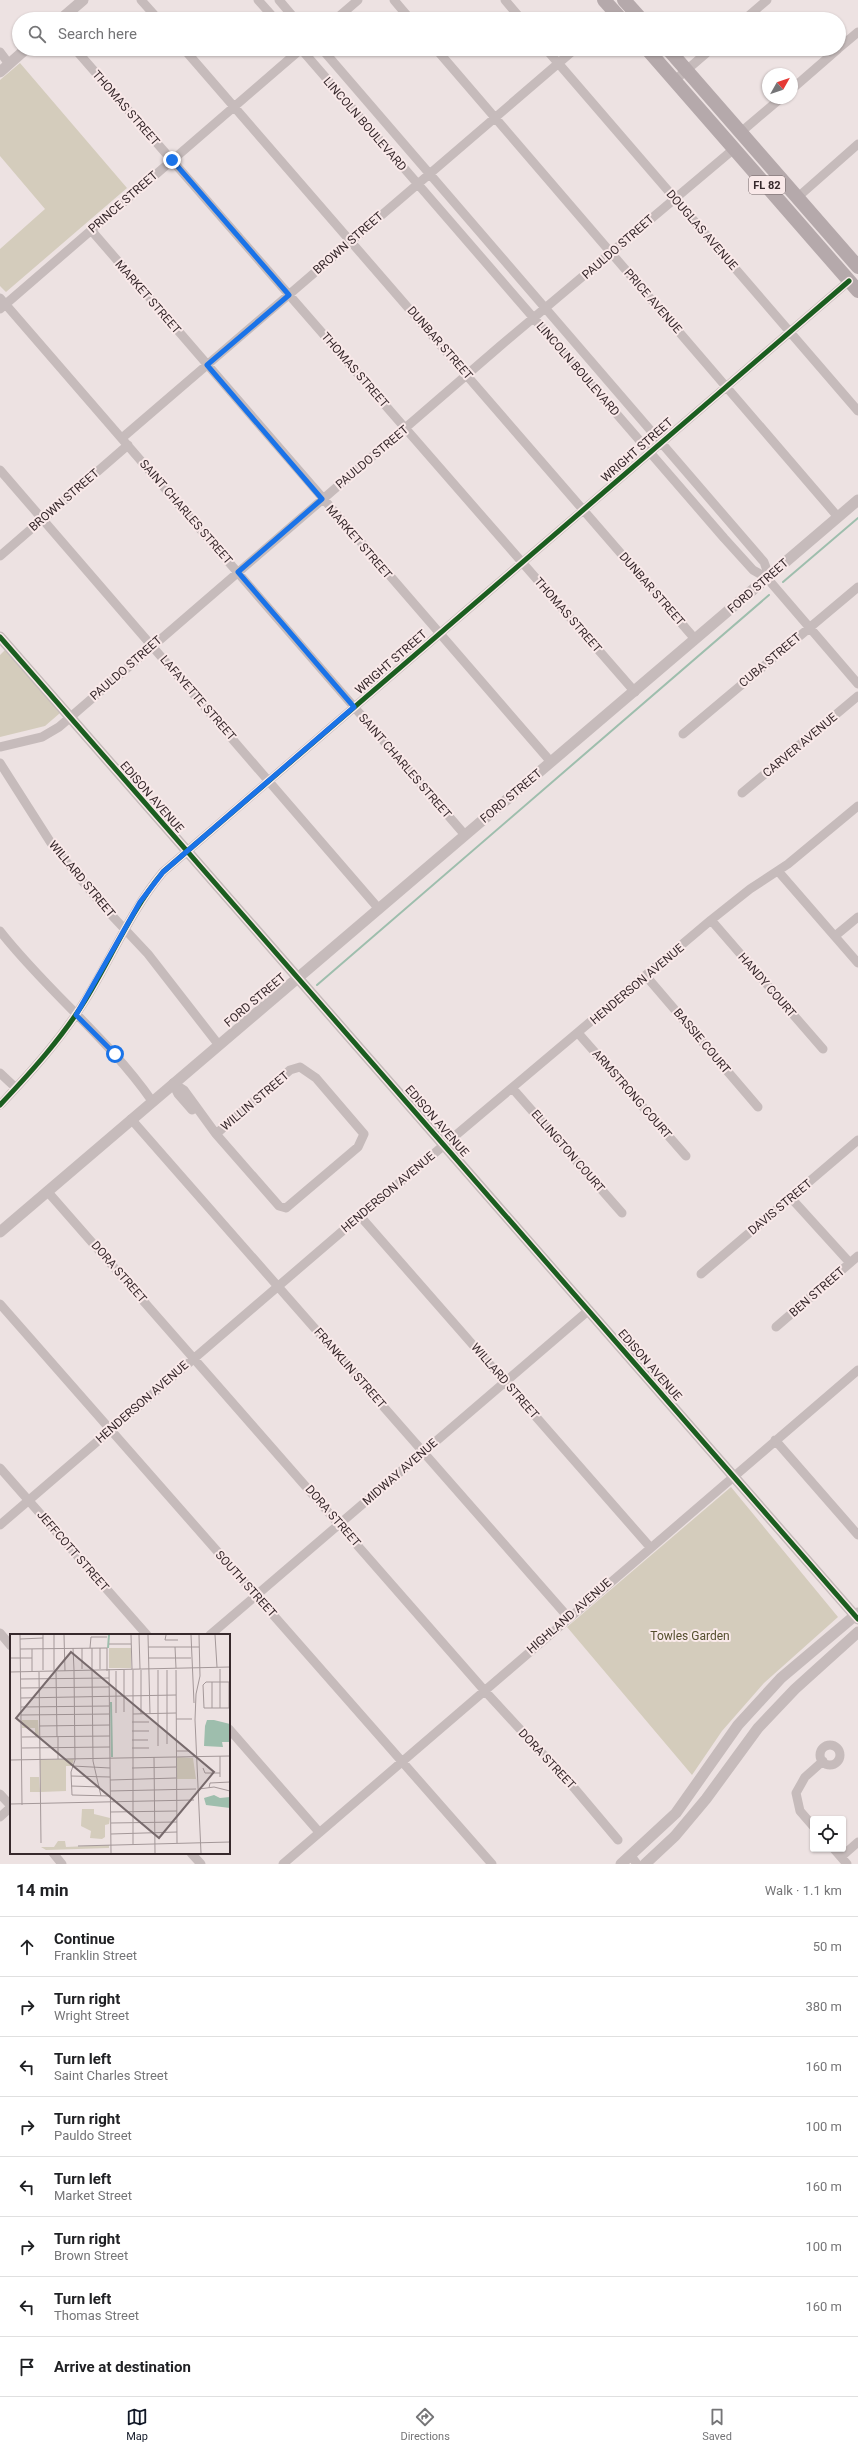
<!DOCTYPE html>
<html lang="en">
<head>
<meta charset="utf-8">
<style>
  body { margin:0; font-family:Roboto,sans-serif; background:#f2f2f2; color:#202124 }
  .controls { position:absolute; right:12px; bottom:12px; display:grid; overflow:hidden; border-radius:4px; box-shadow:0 1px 3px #0004 }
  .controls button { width:36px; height:36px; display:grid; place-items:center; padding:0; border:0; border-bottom:1px solid #e0e0e0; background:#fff; color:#202124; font:20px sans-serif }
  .compass { position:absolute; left:762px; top:68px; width:36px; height:36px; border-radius:50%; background:#fff; box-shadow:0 1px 3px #0004; rotate:50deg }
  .stop { position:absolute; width:12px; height:12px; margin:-9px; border:3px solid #1a73e8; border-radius:50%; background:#fff }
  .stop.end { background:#1a73e8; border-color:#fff; box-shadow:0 1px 4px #0008 }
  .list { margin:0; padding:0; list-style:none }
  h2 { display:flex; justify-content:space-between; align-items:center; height:52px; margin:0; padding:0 16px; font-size:17px }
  h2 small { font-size:13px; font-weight:400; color:#757577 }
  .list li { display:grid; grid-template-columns:26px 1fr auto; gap:12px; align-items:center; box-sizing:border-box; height:60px; padding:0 16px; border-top:1px solid #e0e0e0 }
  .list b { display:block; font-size:15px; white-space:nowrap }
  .list p { margin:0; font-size:13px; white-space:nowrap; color:#757577 }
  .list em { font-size:13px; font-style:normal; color:#757577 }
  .icon { flex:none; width:22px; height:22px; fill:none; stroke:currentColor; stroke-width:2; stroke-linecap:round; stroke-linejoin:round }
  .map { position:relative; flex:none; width:858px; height:1864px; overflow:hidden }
  .search { position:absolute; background:#fff; box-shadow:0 1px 3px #0004; left:12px; right:12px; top:12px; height:44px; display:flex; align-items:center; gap:10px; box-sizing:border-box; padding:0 14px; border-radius:22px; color:#757577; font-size:15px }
  .sheet { height:532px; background:#fff }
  nav { display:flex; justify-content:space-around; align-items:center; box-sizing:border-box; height:56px; border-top:1px solid #e0e0e0; background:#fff; font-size:11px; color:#757577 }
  nav a { display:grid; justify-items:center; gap:2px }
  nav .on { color:#111827 }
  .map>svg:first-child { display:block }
</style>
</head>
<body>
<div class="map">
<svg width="858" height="1864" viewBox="0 0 858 1864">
  <rect width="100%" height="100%" fill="#ede2e2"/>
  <path fill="#d4ccbc" d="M20 63 127 188 6 292 0 286V249L45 209 0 156V80Z
    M5 650 60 713 45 726 0 737V655Z
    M731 1487 838 1617 764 1683 722 1731 692 1775 567 1627Z"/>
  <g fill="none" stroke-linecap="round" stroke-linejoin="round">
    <path stroke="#9ebead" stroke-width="2" d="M783 582 858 518
      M317 985 769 595"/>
    <path stroke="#c6bbbb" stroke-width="9" d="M141 0 158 19
      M258 0 275 19
      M279 0 295 19
      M394 0 410 19
      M505 0 521 19
      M336 19 358 0
      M745 19 767 0
      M839 48 858 32
      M75 49 635 692
      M184 49 695 639
      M301 49 724 538 753 570 767 578 858 684
      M322 49 764 562 769 576
      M436 49 838 517
      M546 49 858 411
      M0 52 9 64
      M675 80 711 49
      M792 89 838 49
      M741 132 781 98
      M798 197 858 144
      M91 230 551 762
      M0 298 465 835
      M0 309 301 49
      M122 438 575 49
      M0 470 379 909
      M0 556 128 445
      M683 734 858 587
      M0 747 42 737 59 727 499 347 735 148
      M0 763 51 843 102 905 148 954 218 1044
      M742 793 858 696
      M778 871 858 963
      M711 920 823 1049
      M0 931C47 991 108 1038 152 1101
      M835 936 858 917
      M646 976 758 1107
      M578 1033 686 1156
      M300 1067 316 1078 364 1134 358 1147 286 1208 279 1206 216 1134 290 1070Z
      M0 1073 16 1088
      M173 1083 184 1090 216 1134
      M173 1084 178 1094 192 1110
      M513 1089 622 1213
      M0 1105C31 1072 62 1038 86 999 112 957 131 910 163 872L849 281
      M131 1119 568 1617
      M47 1191 484 1690 575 1789 618 1840
      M791 1198 850 1263
      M360 1216 650 1547
      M701 1274 858 1140
      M0 1304 492 1864
      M776 1327 858 1256
      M775 1440 858 1535
      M0 1468 147 1635
      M0 1525 360 1216 711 920 750 889 788 864 858 806
      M0 1633 11 1646
      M210 1635 589 1310
      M229 1729 319 1832
      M820 1755a10 10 0 1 1 20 0a10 10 0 1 1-20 0Z
      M0 1794 11 1806
      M0 1817 11 1807
      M813 1826 800 1811 796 1793 805 1777 823 1761
      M834 1849 847 1864
      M53 1853 62 1864
      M191 1853 201 1864
      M631 1856 637 1864
      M841 1857 858 1842
      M283 1864 858 1370"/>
    <path stroke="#c6bbbb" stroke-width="11" d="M61 19 83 0
      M0 72 26 49
      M0 637 858 1619
      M0 1232 858 500
      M621 1864 676 1813 738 1725 781 1678 858 1613
      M645 1864 675 1836 706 1799 758 1728 795 1689 858 1632"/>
    <path stroke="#b5a9ab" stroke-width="14" d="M604 0 621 19
      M624 0 641 19
      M647 49 858 291
      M668 49 858 267"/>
    <g stroke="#f9e9e9" stroke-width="8">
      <path id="cycleway" d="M0 637 858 1619
        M0 1105C31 1072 62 1038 86 999 112 957 131 910 163 872L849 281"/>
    </g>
    <use href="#cycleway" stroke="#1b5e20" stroke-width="5"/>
  </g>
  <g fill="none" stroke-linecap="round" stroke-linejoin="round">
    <path stroke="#1a73e8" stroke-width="5" d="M115 1054 76 1015 140 902 163 872 354 707 238 572 322 499 207 365 289 295 172 160"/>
  </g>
  <g text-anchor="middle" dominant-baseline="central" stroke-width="4" stroke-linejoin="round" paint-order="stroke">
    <rect fill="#f9e9e9" stroke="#716365" stroke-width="1" x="749" y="176" width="36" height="18" rx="3"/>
    <g font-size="11" font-weight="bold" fill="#37292c">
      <text x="767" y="185">FL 82</text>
    </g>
    <g font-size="12" fill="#37292c" stroke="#f9e9e9">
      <text transform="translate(126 108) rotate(49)">THOMAS STREET</text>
      <text transform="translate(365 124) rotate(49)">LINCOLN BOULEVARD</text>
      <text transform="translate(123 202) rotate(-41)">PRINCE STREET</text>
      <text transform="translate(702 230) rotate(49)">DOUGLAS AVENUE</text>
      <text transform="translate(348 243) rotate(-41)">BROWN STREET</text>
      <text transform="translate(618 247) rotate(-41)">PAULDO STREET</text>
      <text transform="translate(148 297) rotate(49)">MARKET STREET</text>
      <text transform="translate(653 301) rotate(49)">PRICE AVENUE</text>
      <text transform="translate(440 343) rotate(49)">DUNBAR STREET</text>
      <text transform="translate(578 369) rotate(49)">LINCOLN BOULEVARD</text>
      <text transform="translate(355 370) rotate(49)">THOMAS STREET</text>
      <text transform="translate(637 450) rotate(-41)">WRIGHT STREET</text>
      <text transform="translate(372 457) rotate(-40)">PAULDO STREET</text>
      <text transform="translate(64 500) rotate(-41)">BROWN STREET</text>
      <text transform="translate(186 512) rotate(49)">SAINT CHARLES STREET</text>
      <text transform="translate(359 542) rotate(49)">MARKET STREET</text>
      <text transform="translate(758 586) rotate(-41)">FORD STREET</text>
      <text transform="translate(652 589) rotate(49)">DUNBAR STREET</text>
      <text transform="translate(568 615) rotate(49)">THOMAS STREET</text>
      <text transform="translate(770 660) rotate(-40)">CUBA STREET</text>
      <text transform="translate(391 662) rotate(-41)">WRIGHT STREET</text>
      <text transform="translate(126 668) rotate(-41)">PAULDO STREET</text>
      <text transform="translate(198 698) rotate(49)">LAFAYETTE STREET</text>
      <text transform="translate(800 745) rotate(-40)">CARVER AVENUE</text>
      <text transform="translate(405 766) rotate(49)">SAINT CHARLES STREET</text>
      <text transform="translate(511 796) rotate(-40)">FORD STREET</text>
      <text transform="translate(152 797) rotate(49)">EDISON AVENUE</text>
      <text transform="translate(82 879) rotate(50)">WILLARD STREET</text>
      <text transform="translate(637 984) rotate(-40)">HENDERSON AVENUE</text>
      <text transform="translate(767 985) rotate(49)">HANDY COURT</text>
      <text transform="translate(255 1000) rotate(-40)">FORD STREET</text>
      <text transform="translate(702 1041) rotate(50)">BASSIE COURT</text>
      <text transform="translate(632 1094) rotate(49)">ARMSTRONG COURT</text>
      <text transform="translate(255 1101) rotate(-40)">WILLIN STREET</text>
      <text transform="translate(437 1121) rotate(49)">EDISON AVENUE</text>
      <text transform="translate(568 1151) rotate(49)">ELLINGTON COURT</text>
      <text transform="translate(388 1192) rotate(-40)">HENDERSON AVENUE</text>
      <text transform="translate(780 1207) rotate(-40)">DAVIS STREET</text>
      <text transform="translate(119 1272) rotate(49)">DORA STREET</text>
      <text transform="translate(817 1292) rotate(-41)">BEN STREET</text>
      <text transform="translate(650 1365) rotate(49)">EDISON AVENUE</text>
      <text transform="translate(350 1368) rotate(49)">FRANKLIN STREET</text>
      <text transform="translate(505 1381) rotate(49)">WILLARD STREET</text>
      <text transform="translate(142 1402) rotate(-41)">HENDERSON AVENUE</text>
      <text transform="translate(400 1472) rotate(-41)">MIDWAY AVENUE</text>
      <text transform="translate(333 1516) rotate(49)">DORA STREET</text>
      <text transform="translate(73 1551) rotate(49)">JEFFCOTT STREET</text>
      <text transform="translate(246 1584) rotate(48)">SOUTH STREET</text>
      <text transform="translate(569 1616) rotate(-41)">HIGHLAND AVENUE</text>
      <text transform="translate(547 1759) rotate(47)">DORA STREET</text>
    </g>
    <g font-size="12" fill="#544e2d" stroke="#f9e9e9">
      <text x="690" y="1636">Towles Garden</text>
    </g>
  </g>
  <g transform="translate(10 1634)">
    <rect width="220" height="220" fill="#ede2e2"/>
    <path d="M99 14H121V34H99ZM12 86H28L29 102H25V94H12ZM167 123 183 124 186 145H167ZM64 125 62 132H56V157L31 158 30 126ZM20 143H29L30 158H20ZM72 175H84V180L100 184 99 190 95 191V203L92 205 80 204 81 197 71 192ZM48 207H55L56 213 99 211V214L36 216 31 213H44Z" fill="#d4ccbc"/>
    <path d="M204 86 220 90V108H212L213 113 194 112 195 92 197 86ZM204 161 210 164 220 163V174L196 171 194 164Z" fill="#9ebead"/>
    <path fill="none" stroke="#9ebead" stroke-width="2" d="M98 14 99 1M101 68 102 123"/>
    <path fill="none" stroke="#a49899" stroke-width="1" d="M10 1 12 171M33 1V36M44 1V36M54 1 55 37M121 1 122 35M129 1 130 35M138 1 140 80M156 1 155 6H168M181 1 184 69M189 1 190 42 186 60 185 86 191 219M205 1 207 33M10 5 33 4M99 10H121M138 13H189M165 13 166 34M63 14 64 36M72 14V35M80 14 81 3H97M82 14V35M90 14V35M10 15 97 14V37M0 24H22M138 24H181M99 35 101 219M210 35V74M114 36V78M123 36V210M131 36V80M148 36V112M157 36V110M166 36 167 209M22 37V15M64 37 65 126 61 138 62 161 100 162M82 37 83 127 91 162M106 37V79M0 38 220 33M29 38 31 209M46 38 47 103M11 45 99 44M202 48V74M219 48V74M220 48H196L193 51 194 74H220M11 54 99 53M11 64 166 61M11 73 99 72M123 80 166 79M11 81 100 80M166 85H182M122 88H139M29 92 100 91M122 97H139M12 103 100 102M48 103V125M122 106H138M12 114 100 113M122 114H139M166 117H180M210 122V143M144 123 145 219M0 126 220 122M63 132 100 134M122 134 166 133M193 134 195 139H210M61 142 100 143M100 146 166 144M61 152 90 153M199 154 200 149 220 148M189 155 204 153 220 157M100 157 186 155M0 170 184 166M100 178 167 177M101 189 167 188M101 200 167 198M68 212 220 208"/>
    <path fill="#776a6c" fill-opacity="0.15" stroke="#776a6c" stroke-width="2" d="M61 18 204 138 149 204 6 84Z"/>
    <rect width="220" height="220" fill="none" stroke="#37292c" stroke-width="2"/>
  </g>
</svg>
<div class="controls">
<button><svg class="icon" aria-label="locate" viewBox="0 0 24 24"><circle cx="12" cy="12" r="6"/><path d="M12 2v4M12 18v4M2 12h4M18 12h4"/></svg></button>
</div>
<svg class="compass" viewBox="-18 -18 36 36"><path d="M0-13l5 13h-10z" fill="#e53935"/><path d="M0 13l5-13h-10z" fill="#757577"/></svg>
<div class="stop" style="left:115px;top:1054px"></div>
<div class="stop end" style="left:172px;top:160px"></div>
<div class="search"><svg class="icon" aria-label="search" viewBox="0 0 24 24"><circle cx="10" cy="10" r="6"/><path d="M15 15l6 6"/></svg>Search here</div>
</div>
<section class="sheet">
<h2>14 min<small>Walk · 1.1 km</small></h2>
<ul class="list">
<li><svg class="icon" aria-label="ahead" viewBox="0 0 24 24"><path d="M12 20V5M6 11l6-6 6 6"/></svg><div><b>Continue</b><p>Franklin Street</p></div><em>50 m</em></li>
<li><svg class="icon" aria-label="right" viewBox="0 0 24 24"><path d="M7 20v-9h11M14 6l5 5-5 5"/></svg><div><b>Turn right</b><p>Wright Street</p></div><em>380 m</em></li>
<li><svg class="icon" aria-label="left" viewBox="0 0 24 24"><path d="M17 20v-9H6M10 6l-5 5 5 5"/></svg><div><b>Turn left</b><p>Saint Charles Street</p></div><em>160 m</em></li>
<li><svg class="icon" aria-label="right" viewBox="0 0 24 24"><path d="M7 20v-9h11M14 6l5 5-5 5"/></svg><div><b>Turn right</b><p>Pauldo Street</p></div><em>100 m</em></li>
<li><svg class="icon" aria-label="left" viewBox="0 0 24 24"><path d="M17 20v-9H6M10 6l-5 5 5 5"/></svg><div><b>Turn left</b><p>Market Street</p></div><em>160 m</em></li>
<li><svg class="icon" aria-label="right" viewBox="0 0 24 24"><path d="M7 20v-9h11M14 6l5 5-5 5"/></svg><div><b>Turn right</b><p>Brown Street</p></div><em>100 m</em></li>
<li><svg class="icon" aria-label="left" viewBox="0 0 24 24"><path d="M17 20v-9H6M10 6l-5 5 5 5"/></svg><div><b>Turn left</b><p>Thomas Street</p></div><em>160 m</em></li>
<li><svg class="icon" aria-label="arrive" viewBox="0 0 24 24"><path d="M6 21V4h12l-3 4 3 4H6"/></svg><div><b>Arrive at destination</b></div></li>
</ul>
</section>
<nav>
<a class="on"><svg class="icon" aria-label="map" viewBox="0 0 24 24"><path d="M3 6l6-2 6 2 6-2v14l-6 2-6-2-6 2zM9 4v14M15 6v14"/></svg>Map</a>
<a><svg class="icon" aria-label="directions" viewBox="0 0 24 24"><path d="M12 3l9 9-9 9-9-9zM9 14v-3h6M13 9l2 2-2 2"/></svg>Directions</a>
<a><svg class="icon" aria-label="saved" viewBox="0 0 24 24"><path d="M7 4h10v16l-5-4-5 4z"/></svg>Saved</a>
</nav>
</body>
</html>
